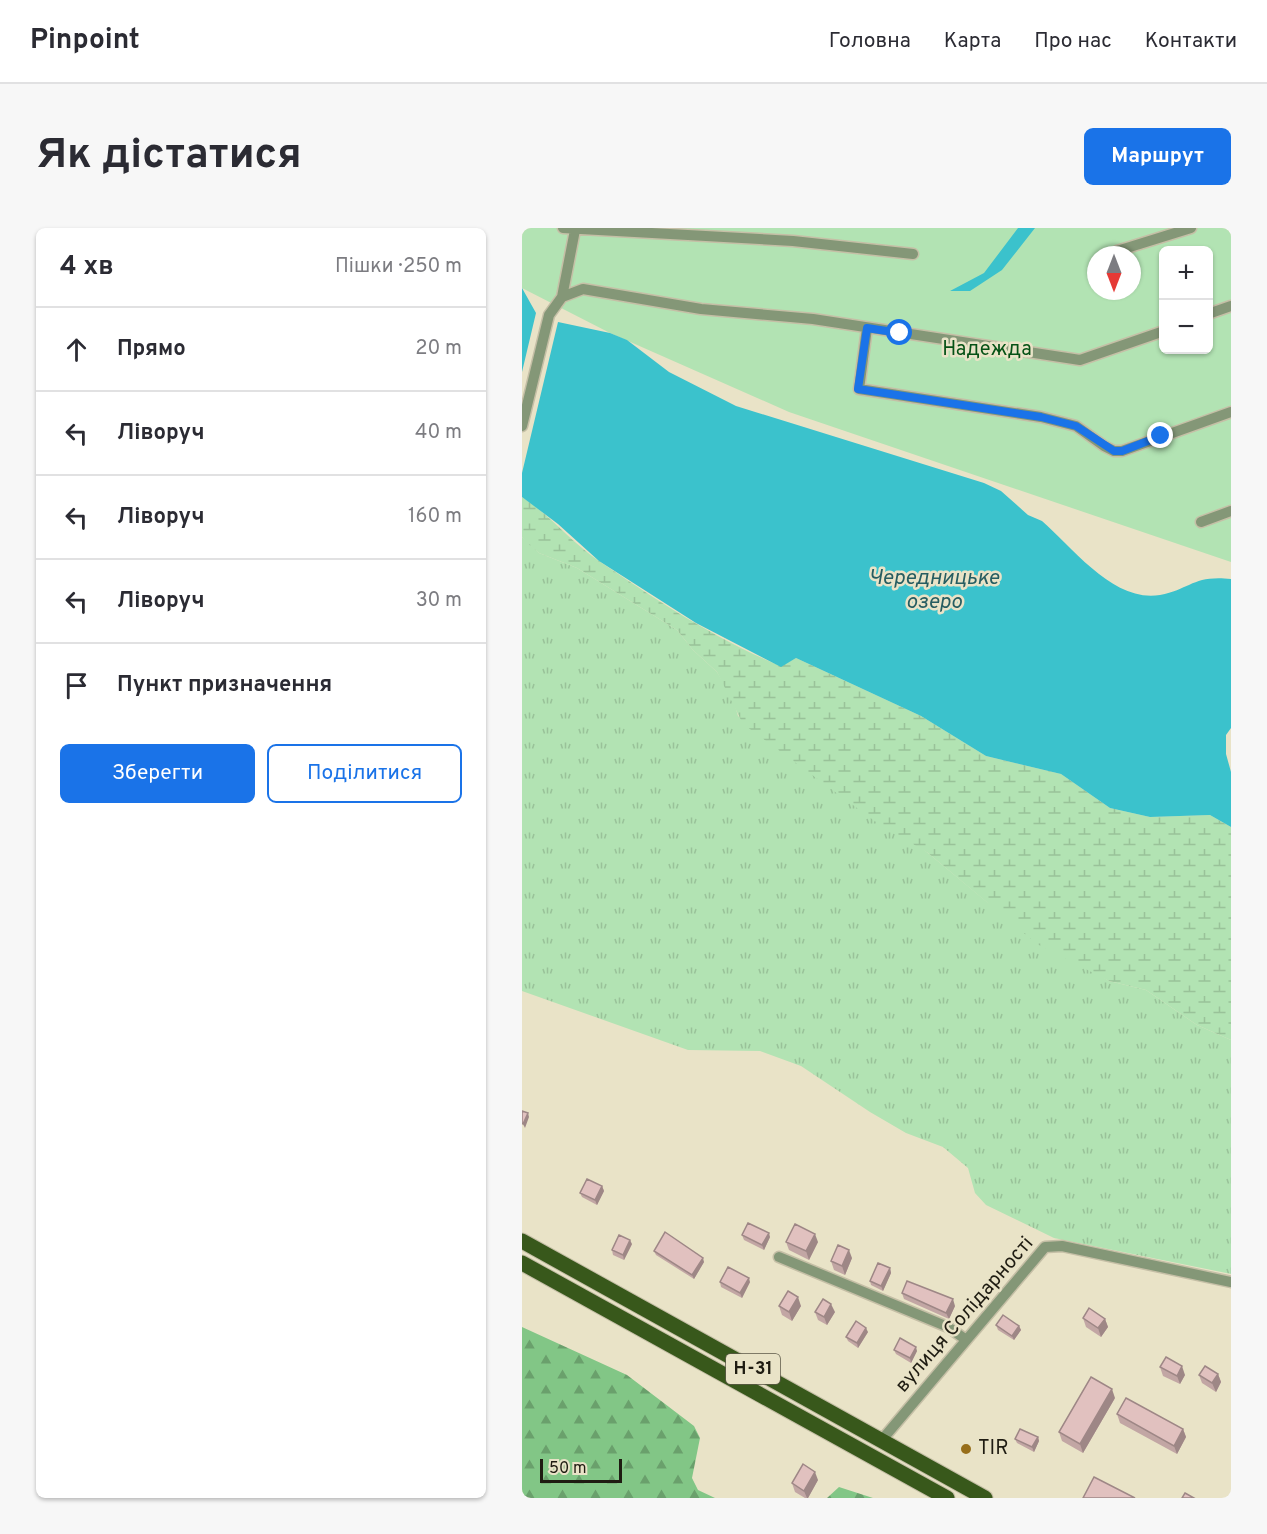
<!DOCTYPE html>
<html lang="uk">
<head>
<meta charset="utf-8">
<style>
  body { margin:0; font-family:Overpass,sans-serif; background:#f7f7f7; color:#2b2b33 }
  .controls { position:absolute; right:18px; top:18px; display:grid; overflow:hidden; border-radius:9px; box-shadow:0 2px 4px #0004 }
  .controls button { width:54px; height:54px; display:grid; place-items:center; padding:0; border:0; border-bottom:2px solid #e1e1e2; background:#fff; color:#2b2b33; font:30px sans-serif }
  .compass { position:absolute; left:565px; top:18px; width:54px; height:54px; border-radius:50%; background:#fff; box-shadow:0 2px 4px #0004; rotate:180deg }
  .scale { position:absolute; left:18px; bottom:15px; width:82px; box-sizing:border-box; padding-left:6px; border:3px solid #1f1c12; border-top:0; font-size:16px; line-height:21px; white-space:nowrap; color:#1f1c12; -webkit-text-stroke:4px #e9e3c7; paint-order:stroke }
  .stop { position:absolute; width:18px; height:18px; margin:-14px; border:4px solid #1a73e8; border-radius:50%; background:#fff }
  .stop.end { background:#1a73e8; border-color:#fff; box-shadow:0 2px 6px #0008 }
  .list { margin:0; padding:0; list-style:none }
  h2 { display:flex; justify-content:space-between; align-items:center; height:78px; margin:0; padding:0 24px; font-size:26px }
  h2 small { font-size:20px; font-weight:400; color:#7c7c81 }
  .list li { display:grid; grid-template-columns:39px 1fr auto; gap:18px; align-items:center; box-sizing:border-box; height:84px; padding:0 24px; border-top:2px solid #e1e1e2 }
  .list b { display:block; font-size:22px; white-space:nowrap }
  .list em { font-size:20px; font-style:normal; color:#7c7c81 }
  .actions { display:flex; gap:12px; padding:18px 24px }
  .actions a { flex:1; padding:14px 0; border:2px solid #1a73e8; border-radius:9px; text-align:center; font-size:21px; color:#1a73e8 }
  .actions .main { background:#1a73e8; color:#fff }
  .icon { flex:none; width:33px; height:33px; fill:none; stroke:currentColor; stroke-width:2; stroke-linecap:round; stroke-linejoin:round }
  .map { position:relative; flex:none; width:709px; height:1270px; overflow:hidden; border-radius:9px }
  header { display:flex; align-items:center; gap:36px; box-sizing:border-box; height:84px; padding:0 30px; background:#fff; border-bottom:2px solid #e1e1e2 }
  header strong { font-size:28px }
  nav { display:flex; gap:33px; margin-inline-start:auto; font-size:21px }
  .intro { display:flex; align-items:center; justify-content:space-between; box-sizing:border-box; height:144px; padding:0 36px }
  h1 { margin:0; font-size:42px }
  .button { padding:15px 27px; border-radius:9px; background:#1a73e8; color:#fff; font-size:21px; font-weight:700 }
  main { display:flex; gap:36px; padding:0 36px }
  aside { flex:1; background:#fff; border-radius:9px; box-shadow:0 2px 4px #0004 }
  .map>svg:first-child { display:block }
</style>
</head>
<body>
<header>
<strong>Pinpoint</strong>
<nav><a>Головна</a><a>Карта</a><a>Про нас</a><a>Контакти</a></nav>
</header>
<div class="intro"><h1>Як дістатися</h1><a class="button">Маршрут</a></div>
<main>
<aside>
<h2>4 хв<small>Пішки · 250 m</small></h2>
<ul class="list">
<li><svg class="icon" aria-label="ahead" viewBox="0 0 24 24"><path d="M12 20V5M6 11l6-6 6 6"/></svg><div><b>Прямо</b></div><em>20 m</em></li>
<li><svg class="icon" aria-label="left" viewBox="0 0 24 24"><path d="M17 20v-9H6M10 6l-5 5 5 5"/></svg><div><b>Ліворуч</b></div><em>40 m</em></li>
<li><svg class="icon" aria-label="left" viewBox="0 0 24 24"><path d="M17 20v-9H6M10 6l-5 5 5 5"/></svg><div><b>Ліворуч</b></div><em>160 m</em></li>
<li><svg class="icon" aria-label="left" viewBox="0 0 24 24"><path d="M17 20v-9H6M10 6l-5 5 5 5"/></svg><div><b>Ліворуч</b></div><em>30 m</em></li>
<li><svg class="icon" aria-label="arrive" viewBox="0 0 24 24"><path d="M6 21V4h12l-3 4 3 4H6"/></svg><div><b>Пункт призначення</b></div></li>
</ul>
<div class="actions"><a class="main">Зберегти</a><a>Поділитися</a></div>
</aside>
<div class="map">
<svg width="709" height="1270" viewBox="0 0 709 1270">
  <defs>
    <pattern id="grass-tufts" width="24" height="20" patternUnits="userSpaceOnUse" patternTransform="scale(1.5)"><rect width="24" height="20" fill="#b2e3b3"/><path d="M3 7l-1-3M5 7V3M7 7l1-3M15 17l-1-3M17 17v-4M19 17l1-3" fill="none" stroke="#99c299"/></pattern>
    <pattern id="forest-firs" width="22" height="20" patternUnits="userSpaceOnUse" patternTransform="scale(1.5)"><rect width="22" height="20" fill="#82c686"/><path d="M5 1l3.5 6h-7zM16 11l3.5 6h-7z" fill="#6aa06c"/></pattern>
    <pattern id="wetland-marsh" width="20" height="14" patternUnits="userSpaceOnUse" patternTransform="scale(1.5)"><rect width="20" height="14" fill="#b2e3b3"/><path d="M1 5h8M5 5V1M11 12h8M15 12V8" fill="none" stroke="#99c299"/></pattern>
  </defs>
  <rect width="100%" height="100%" fill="#e9e3c7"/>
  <path fill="url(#grass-tufts)" d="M0 309 17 325 55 340 155 402 171 422 195 444 211 471 216 488 406 625 465 674 587 753 624 762 675 797 709 812V1046L532 1010 464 977 453 965 446 940 421 919 384 905 348 884 279 838 238 823 166 822 0 763Z"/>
  <path fill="url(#forest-firs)" d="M0 1099 105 1147 172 1198 178 1210 170 1250 176 1262 193 1270H0Z
    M317 1259 351 1270H305Z"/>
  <path fill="url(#wetland-marsh)" d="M0 269C29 288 49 314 77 333 133 371 196 413 259 438L274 430 399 488 464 528 539 546 588 580 628 589 688 587 709 599V812L675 797 624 762 587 753 515 716 406 625 354 594 221 496 195 444 171 422 155 402 55 340 17 325 4 314 0 309Z"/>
  <path fill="#b2e3b3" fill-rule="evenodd" d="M0 0H709V334L267 184 88 105 0 60ZM642 22H686V122H642ZM574 27H610V63H574Z"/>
  <path fill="#3bc2cc" d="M496 0H513L480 42 448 63H428L462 45Z
    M0 60 14 85 0 144Z
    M36 94 88 105 105 112 147 144 214 178 462 255 479 263 506 287 520 293C551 320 592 375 638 367 669 361 671 347 709 351V500L704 507V526L709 544V599L688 587 628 589 588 580 539 546 464 528 399 488 274 430 259 439 174 395 77 333 36 296 0 269V245Z"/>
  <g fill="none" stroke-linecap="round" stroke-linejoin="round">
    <g stroke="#c5bfa6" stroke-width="13">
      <path id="street" d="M41 0 271 13 391 26
        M595 23 669 0
        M40 69 53 2
        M686 86 709 78
        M345 100 337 161 519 189 554 198 582 218 592 223H600L709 184
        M0 198 27 87 40 69 61 61 179 81 291 91 558 132 642 103
        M679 294 709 283
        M257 1029 426 1099 443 1111
        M359 1213 523 1019 540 1018 709 1054"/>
    </g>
    <g stroke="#c5bfa6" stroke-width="17">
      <path id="primary" d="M0 1013 463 1270
        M0 1035 425 1270"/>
    </g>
    <use href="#street" stroke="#849777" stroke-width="10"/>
    <use href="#primary" stroke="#38581b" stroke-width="15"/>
  </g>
  <path fill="#c2a6a4" d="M80 958 82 963 75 977 60 969 58 965Z
    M220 1007 248 1009 242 1022 222 1012Z
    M264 1014H296L287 1032 267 1022Z
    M110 1016 102 1032 91 1027 90 1022Z
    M132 1023 182 1034 172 1051 134 1027Z
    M330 1030 323 1047 312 1042 309 1033Z
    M368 1040 369 1045 361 1063 349 1057 348 1053Z
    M198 1054H228L220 1070 199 1059Z
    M380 1065 433 1078 427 1091 382 1071Z
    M257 1078H279L270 1093 260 1087Z
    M293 1084H313L305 1097 296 1092Z
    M561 1090 583 1091 586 1099 579 1109 564 1099Z
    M474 1097 497 1098 499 1102 492 1112 476 1102Z
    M346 1104 336 1120 326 1113 324 1109Z
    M372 1122 395 1123 389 1135 374 1126Z
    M638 1139 663 1147 658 1156 641 1148Z
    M696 1146 699 1154 694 1164 680 1155 677 1147Z
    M593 1170 561 1225 540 1213 537 1204Z
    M595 1186 661 1201 664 1209 655 1226 598 1195Z
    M516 1209 517 1213 512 1224 495 1215 493 1211Z
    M296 1252 286 1270H283L273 1264 270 1255Z"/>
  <path fill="#9e8786" d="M6 885 7 889 3 900 1 896Z
    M80 958 82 963 75 977 73 972Z
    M247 1005 248 1009 242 1022 240 1017Z
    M293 1006 296 1014 287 1032 284 1023Z
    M108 1012 110 1016 102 1032 101 1027Z
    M327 1022 330 1030 323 1047 320 1038Z
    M181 1030 182 1034 172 1051 170 1047Z
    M368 1040 369 1045 361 1063 359 1058Z
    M227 1050 228 1054 220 1070 218 1065Z
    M276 1069 279 1078 270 1093 267 1084Z
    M431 1071 433 1078 427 1091 424 1085Z
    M309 1076 313 1084 305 1097 302 1089Z
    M583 1091 586 1099 579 1109 576 1100Z
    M497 1098 499 1102 492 1112 490 1108Z
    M344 1100 346 1104 336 1120 335 1115Z
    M394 1119 395 1123 389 1135 388 1130Z
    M660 1138 663 1147 658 1156 655 1148Z
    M696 1146 699 1154 694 1164 690 1155Z
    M590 1161 593 1170 561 1225 558 1216Z
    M661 1201 664 1209 655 1226 652 1218Z
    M516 1209 517 1213 512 1224 510 1219Z
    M293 1244 296 1252 286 1270H285L282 1263Z"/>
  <path fill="#e1c1bf" stroke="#9e8786" stroke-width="1.5" d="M0 883 6 885 1 896 0 895Z
    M65 951 80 958 73 972 58 965Z
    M226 995 247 1005 240 1017 220 1007Z
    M273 996 293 1006 284 1023 264 1014Z
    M143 1004 181 1030 170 1047 132 1023Z
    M97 1007 108 1012 101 1027 90 1022Z
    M316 1017 327 1022 320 1038 309 1033Z
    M356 1035 368 1040 359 1058 348 1053Z
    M206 1039 227 1050 218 1065 198 1054Z
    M385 1053 431 1071 424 1085 380 1065Z
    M266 1063 276 1069 267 1084 257 1078Z
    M301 1071 309 1076 302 1089 293 1084Z
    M567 1080 583 1091 576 1100 561 1090Z
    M481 1087 497 1098 490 1108 474 1097Z
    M334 1093 344 1100 335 1115 324 1109Z
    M378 1110 394 1119 388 1130 372 1122Z
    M644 1129 660 1138 655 1148 638 1139Z
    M683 1138 696 1146 690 1155 677 1147Z
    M569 1149 590 1161 558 1216 537 1204Z
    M604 1170 661 1201 652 1218 595 1186Z
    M498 1201 516 1209 510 1219 493 1211Z
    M281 1236 293 1244 282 1263 270 1255Z
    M572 1249 613 1270H561Z
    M663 1265 672 1270H660Z"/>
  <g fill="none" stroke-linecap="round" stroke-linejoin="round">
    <path stroke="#1a73e8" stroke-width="8" d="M378 105 345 100 336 161 519 189 554 198 592 223H600L639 208"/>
  </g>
  <circle fill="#976e1a" stroke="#e9e3c7" stroke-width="2" cx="444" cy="1221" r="6"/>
  <g text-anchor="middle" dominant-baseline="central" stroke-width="5" stroke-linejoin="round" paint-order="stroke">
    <rect fill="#e9e3c7" stroke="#5c5848" stroke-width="1.5" x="204" y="1126" width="54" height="30" rx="4.5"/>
    <g font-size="18" font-weight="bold" fill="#1f1c12">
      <text x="231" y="1141">Н-31</text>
    </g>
    <g font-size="20" fill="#065216" stroke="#e9e3c7">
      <text x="465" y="122">Надежда</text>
    </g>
    <g font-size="20" fill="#1f1c12" stroke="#e9e3c7">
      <text transform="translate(443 1087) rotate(-49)">вулиця Солідарності</text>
    </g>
    <g font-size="20" fill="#1f1c12" stroke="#e9e3c7" text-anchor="start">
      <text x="456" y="1221">TIR</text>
    </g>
    <g font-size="21" font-style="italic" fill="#265d61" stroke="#e9e3c7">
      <text x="412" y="350">Чередницьке<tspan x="412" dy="24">озеро</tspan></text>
    </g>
  </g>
</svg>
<div class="controls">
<button>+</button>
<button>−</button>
</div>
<svg class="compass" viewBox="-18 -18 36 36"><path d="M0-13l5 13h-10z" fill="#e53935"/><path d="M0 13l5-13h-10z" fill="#7c7c81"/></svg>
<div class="scale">50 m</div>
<div class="stop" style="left:378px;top:105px"></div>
<div class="stop end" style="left:639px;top:208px"></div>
</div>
</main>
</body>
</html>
